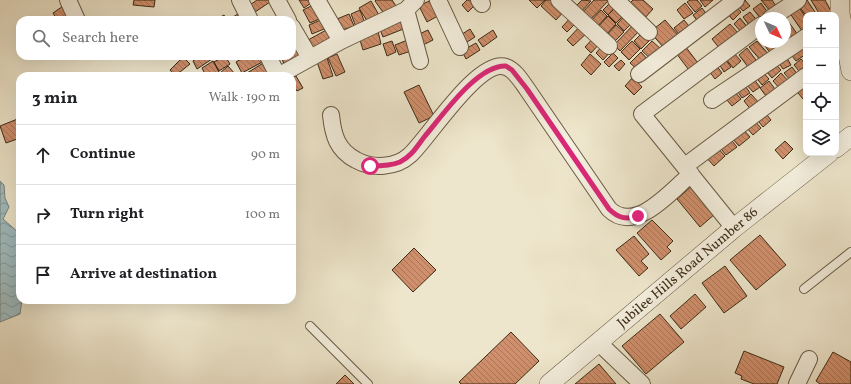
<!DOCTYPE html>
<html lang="en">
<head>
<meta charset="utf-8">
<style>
  body { margin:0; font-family:Vollkorn,serif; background:#f2f2f2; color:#202124 }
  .controls { position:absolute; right:12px; top:12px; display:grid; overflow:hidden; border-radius:8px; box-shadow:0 4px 16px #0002 }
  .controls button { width:36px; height:36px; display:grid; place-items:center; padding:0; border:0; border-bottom:1px solid #e0e0e0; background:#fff; color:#202124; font:20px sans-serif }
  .compass { position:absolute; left:755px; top:12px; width:36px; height:36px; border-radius:50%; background:#fff; box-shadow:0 4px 16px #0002; rotate:134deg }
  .stop { position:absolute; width:12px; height:12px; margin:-9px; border:3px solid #db2777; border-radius:50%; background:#fff }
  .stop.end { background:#db2777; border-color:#fff; box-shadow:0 1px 4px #0008 }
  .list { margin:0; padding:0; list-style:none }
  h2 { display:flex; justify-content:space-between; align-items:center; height:52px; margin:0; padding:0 16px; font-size:17px }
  h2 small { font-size:13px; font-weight:400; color:#757577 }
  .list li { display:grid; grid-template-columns:26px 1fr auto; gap:12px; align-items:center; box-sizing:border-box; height:60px; padding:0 16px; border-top:1px solid #e0e0e0 }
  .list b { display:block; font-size:15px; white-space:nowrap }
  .list em { font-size:13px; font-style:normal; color:#757577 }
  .icon { flex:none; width:22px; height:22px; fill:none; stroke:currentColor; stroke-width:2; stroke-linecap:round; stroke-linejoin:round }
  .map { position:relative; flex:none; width:851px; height:384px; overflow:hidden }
  .search { position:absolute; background:#fff; box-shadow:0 4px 16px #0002; left:16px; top:16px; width:280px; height:44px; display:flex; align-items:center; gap:10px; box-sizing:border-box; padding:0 14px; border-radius:12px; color:#757577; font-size:15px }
  .panel { position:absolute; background:#fff; box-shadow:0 4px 16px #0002; left:16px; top:72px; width:280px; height:232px; border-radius:12px }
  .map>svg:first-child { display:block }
</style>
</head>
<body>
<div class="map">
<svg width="851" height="384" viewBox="0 0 851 384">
  <defs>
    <pattern id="water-waves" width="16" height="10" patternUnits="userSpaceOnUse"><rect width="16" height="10" fill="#9fbdc2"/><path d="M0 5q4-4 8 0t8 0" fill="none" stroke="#839a9d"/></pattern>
    <pattern id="building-back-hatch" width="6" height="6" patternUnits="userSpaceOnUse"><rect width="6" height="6" fill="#d1906d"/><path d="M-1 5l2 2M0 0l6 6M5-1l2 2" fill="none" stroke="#ab7659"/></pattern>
  </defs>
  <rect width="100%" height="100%" fill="#eee6cc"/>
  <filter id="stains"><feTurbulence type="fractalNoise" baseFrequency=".005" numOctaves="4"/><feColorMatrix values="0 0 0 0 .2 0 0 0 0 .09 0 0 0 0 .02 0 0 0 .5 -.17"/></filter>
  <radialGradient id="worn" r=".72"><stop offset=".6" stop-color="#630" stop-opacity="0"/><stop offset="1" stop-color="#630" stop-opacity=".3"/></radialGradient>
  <path fill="url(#water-waves)" stroke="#77837d" d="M0 181 4 185 5 198 9 207 3 219 19 233 20 235V300H22L20 314 0 322Z"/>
  <path fill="url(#building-back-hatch)" stroke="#3c2c16" d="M134 0H155L154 7 133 5Z
    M257 0H273L252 14 247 7Z
    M299 0H315L304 8Z
    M376 0H392L396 6 385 15 375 1Z
    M431 0 443 13 427 22 419 6Z
    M467 0H475L477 3 468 12 462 5Z
    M529 0H545L537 8Z
    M546 0H555L565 10 556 20 541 6Z
    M582 0 591 1 580 13 574 8Z
    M594 0H609L588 22 581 14Z
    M613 0 618 4 608 15 603 10Z
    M633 0H643L653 9 643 20 628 5Z
    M690 0H697L702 6 695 12 687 2Z
    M700 0H713L705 7Z
    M740 0H745L750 6 743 11 736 3Z
    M761 0H772L776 6 770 11Z
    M801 0H807L817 15 806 16 797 3Z
    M811 0H825L832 13 820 15Z
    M371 1 380 17 369 24 359 8Z
    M317 3 324 17 310 23 303 10Z
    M685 3 693 13 684 19 677 10Z
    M761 3 768 13 761 19 753 9Z
    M796 3 806 18V28L802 31 787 9Z
    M66 4 73 13 63 20H57L53 13Z
    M734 4 741 12 733 20 725 11Z
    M618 5 626 13 616 23 608 15Z
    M702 8 710 19 701 26 693 15Z
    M360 10 365 23 356 27 351 14Z
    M601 10 607 16 595 29 589 23Z
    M241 12 245 20H235L233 17Z
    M750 12 759 23 752 29 743 17Z
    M627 13 635 20 624 31 617 24Z
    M349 14 354 26 342 30 337 19Z
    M783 14 798 35 790 40 785 32V18Z
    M224 15 227 20H215Z
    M573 15 579 20 567 32 562 27Z
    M608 16 616 24 604 37 596 29Z
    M402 17 406 28 383 37 379 27Z
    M325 18 329 27 312 34 309 25Z
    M740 18 749 29 743 34 734 24Z
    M665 20 679 36 664 48 650 32Z
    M684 20 693 31 683 39 674 28Z
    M636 22 642 28 620 51 614 45Z
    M583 23 590 30 573 46 567 40Z
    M730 24 739 34 720 49 712 39Z
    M616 25 624 32 612 44 605 37Z
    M328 29 333 39 313 50 308 40Z
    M470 29 475 37 464 44 459 36Z
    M428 30 433 40 423 45 417 35Z
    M493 30 497 37 483 47 478 40Z
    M645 30 652 38 641 49 634 41Z
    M378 31 381 44 363 50 359 37Z
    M292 35 302 56 284 64 281 56H292Z
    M596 35 602 41 591 53 585 47Z
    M410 39 414 50 399 55 395 45Z
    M392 41 396 52 387 56 383 44Z
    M632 41 640 49 629 60 621 52Z
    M652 41 662 50 652 60 642 51Z
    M757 41 770 56 762 62 749 47Z
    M762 42H774L779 48 771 54Z
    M476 43 480 50 466 59 462 51Z
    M604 44 611 51 603 60 596 53Z
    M685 46 701 67 692 74 676 53Z
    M806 46V54L796 61 789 52Z
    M747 48 759 64 751 71 739 55Z
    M641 52 648 60 638 70 630 63Z
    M733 52 741 61 733 68 726 59Z
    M613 53 618 58 609 67 604 62Z
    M337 54 345 72 336 76 328 58Z
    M590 54 601 64 591 75 581 65Z
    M785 55 791 65 783 69 777 60Z
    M200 56H210L212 59 197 69 193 61Z
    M225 56 230 64 219 71 214 62Z
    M246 56H263L266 60 242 73 236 62Z
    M183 57 190 64 175 76 170 70Z
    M327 58 333 76 323 79 317 62Z
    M725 59 731 67 724 72 719 64Z
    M801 59 806 65 799 71 794 65Z
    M621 60 625 64 619 71 614 66Z
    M213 61 221 76H206L202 68Z
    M265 62 271 72 265 76H242Z
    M774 62 781 70 772 78 765 70Z
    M716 65 722 73 715 79 709 71Z
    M228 66 235 74 232 76H222L220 73Z
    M792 67 798 75 791 81 784 73Z
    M762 71 769 79 762 85 755 76Z
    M781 73 789 82 781 90 773 81Z
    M296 76 303 88 297 91 292 83V79Z
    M633 77 642 87 634 95 625 86Z
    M753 78 760 87 753 92 746 84Z
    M769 81 778 93 769 100 760 88Z
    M744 84 750 93 742 98 736 89Z
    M806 84V97L803 99 794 88Z
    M419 85 434 116 419 123 404 92Z
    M735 92 741 99 732 106 726 99Z
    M751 94 760 104 752 111 744 101Z
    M763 110 771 120 763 127 755 117Z
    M20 118V138L6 143 0 126Z
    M753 119 761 128 753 135 745 126Z
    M742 128 750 137 739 146 731 137Z
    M728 136 737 147 726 155 718 145Z
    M785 141 793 149 783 159 775 150Z
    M715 145 725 156 714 166 704 155Z
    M693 185 716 213 700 227 677 199Z
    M652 220 673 241 667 247 671 251 661 260 637 233Z
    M760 235 786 265 756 290 730 260Z
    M634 236 649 254 641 261 648 268 639 276 616 250Z
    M414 248 436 270 413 292 392 270Z
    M725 266 747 296 724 313 702 283Z
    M695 294 706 307 681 329 670 316Z
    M660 314 684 342 646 374 622 346Z
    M511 332 539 361 515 384H461L459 382Z
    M744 351 784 367 777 384H754L741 379 742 376 735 373Z
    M833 352 851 362V384H820L816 381Z
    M599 364 616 384H575Z
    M345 375 354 384H336Z"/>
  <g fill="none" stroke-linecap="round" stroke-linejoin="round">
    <g stroke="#685a44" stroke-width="10">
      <path id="service" d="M804 289 851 252
        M310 326 368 384"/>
    </g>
    <g stroke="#685a44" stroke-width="18">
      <path id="minor" d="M68 0 77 20
        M240 0 250 20
        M277 0 288 20
        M317 0 341 41
        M438 0 460 47
        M479 0 482 4
        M559 0 609 46
        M616 0 649 32
        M406 10 420 61
        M771 18 798 0
        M292 27 310 58
        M268 56 278 76
        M639 74 736 0
        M278 76 341 41 406 10 416 0
        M712 100 806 37
        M331 115C333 135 337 150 356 160 372 169 396 168 410 155 428 139 479 57 506 67 515 70 522 82 527 89L609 209C635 235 671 191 691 174
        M685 166 806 76
        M734 228 642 114 761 25
        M599 343 642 384
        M797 384 809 359"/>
    </g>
    <g stroke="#685a44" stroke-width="20">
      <path id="tertiary" d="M840 0V13L851 71
        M836 148 851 136
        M549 384 734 228 829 153"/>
    </g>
    <use href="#service" stroke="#f4efde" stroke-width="8"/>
    <use href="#minor" stroke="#f4efde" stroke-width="16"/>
    <use href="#tertiary" stroke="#f4efde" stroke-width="19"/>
  </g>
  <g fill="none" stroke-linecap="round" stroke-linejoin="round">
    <path stroke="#db2777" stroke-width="5" d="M370 166C380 166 391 166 400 162 412 156 417 146 425 136 443 115 477 65 506 66L512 70 527 89 609 209C618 218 626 220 638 216"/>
  </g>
  <g text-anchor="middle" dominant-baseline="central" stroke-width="3" stroke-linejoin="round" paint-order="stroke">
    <g font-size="14" fill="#3c2c16" stroke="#f4efde">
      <text transform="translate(688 268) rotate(-40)">Jubilee Hills Road Number 86</text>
    </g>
  </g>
  <rect width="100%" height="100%" filter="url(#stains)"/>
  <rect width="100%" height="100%" fill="url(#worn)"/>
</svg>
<div class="controls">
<button>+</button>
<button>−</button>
<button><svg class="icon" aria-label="locate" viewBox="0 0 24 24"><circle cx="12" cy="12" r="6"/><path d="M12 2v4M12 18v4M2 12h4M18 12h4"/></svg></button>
<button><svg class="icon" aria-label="layers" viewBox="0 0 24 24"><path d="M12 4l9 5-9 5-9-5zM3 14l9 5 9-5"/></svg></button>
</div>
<svg class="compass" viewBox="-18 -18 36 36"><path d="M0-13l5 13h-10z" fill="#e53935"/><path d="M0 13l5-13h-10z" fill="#757577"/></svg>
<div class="stop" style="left:370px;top:166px"></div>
<div class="stop end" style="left:638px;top:216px"></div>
<div class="search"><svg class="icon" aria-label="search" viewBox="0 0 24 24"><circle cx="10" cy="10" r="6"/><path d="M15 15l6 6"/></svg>Search here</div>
<section class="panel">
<h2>3 min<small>Walk · 190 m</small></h2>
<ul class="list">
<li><svg class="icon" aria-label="ahead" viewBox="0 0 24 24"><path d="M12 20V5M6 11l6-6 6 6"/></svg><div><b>Continue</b></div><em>90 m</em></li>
<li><svg class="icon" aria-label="right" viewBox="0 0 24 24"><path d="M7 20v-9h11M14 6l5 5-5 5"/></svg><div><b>Turn right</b></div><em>100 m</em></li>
<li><svg class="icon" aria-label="arrive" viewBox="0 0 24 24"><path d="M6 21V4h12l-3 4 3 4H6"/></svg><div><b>Arrive at destination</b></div></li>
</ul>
</section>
</div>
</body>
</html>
